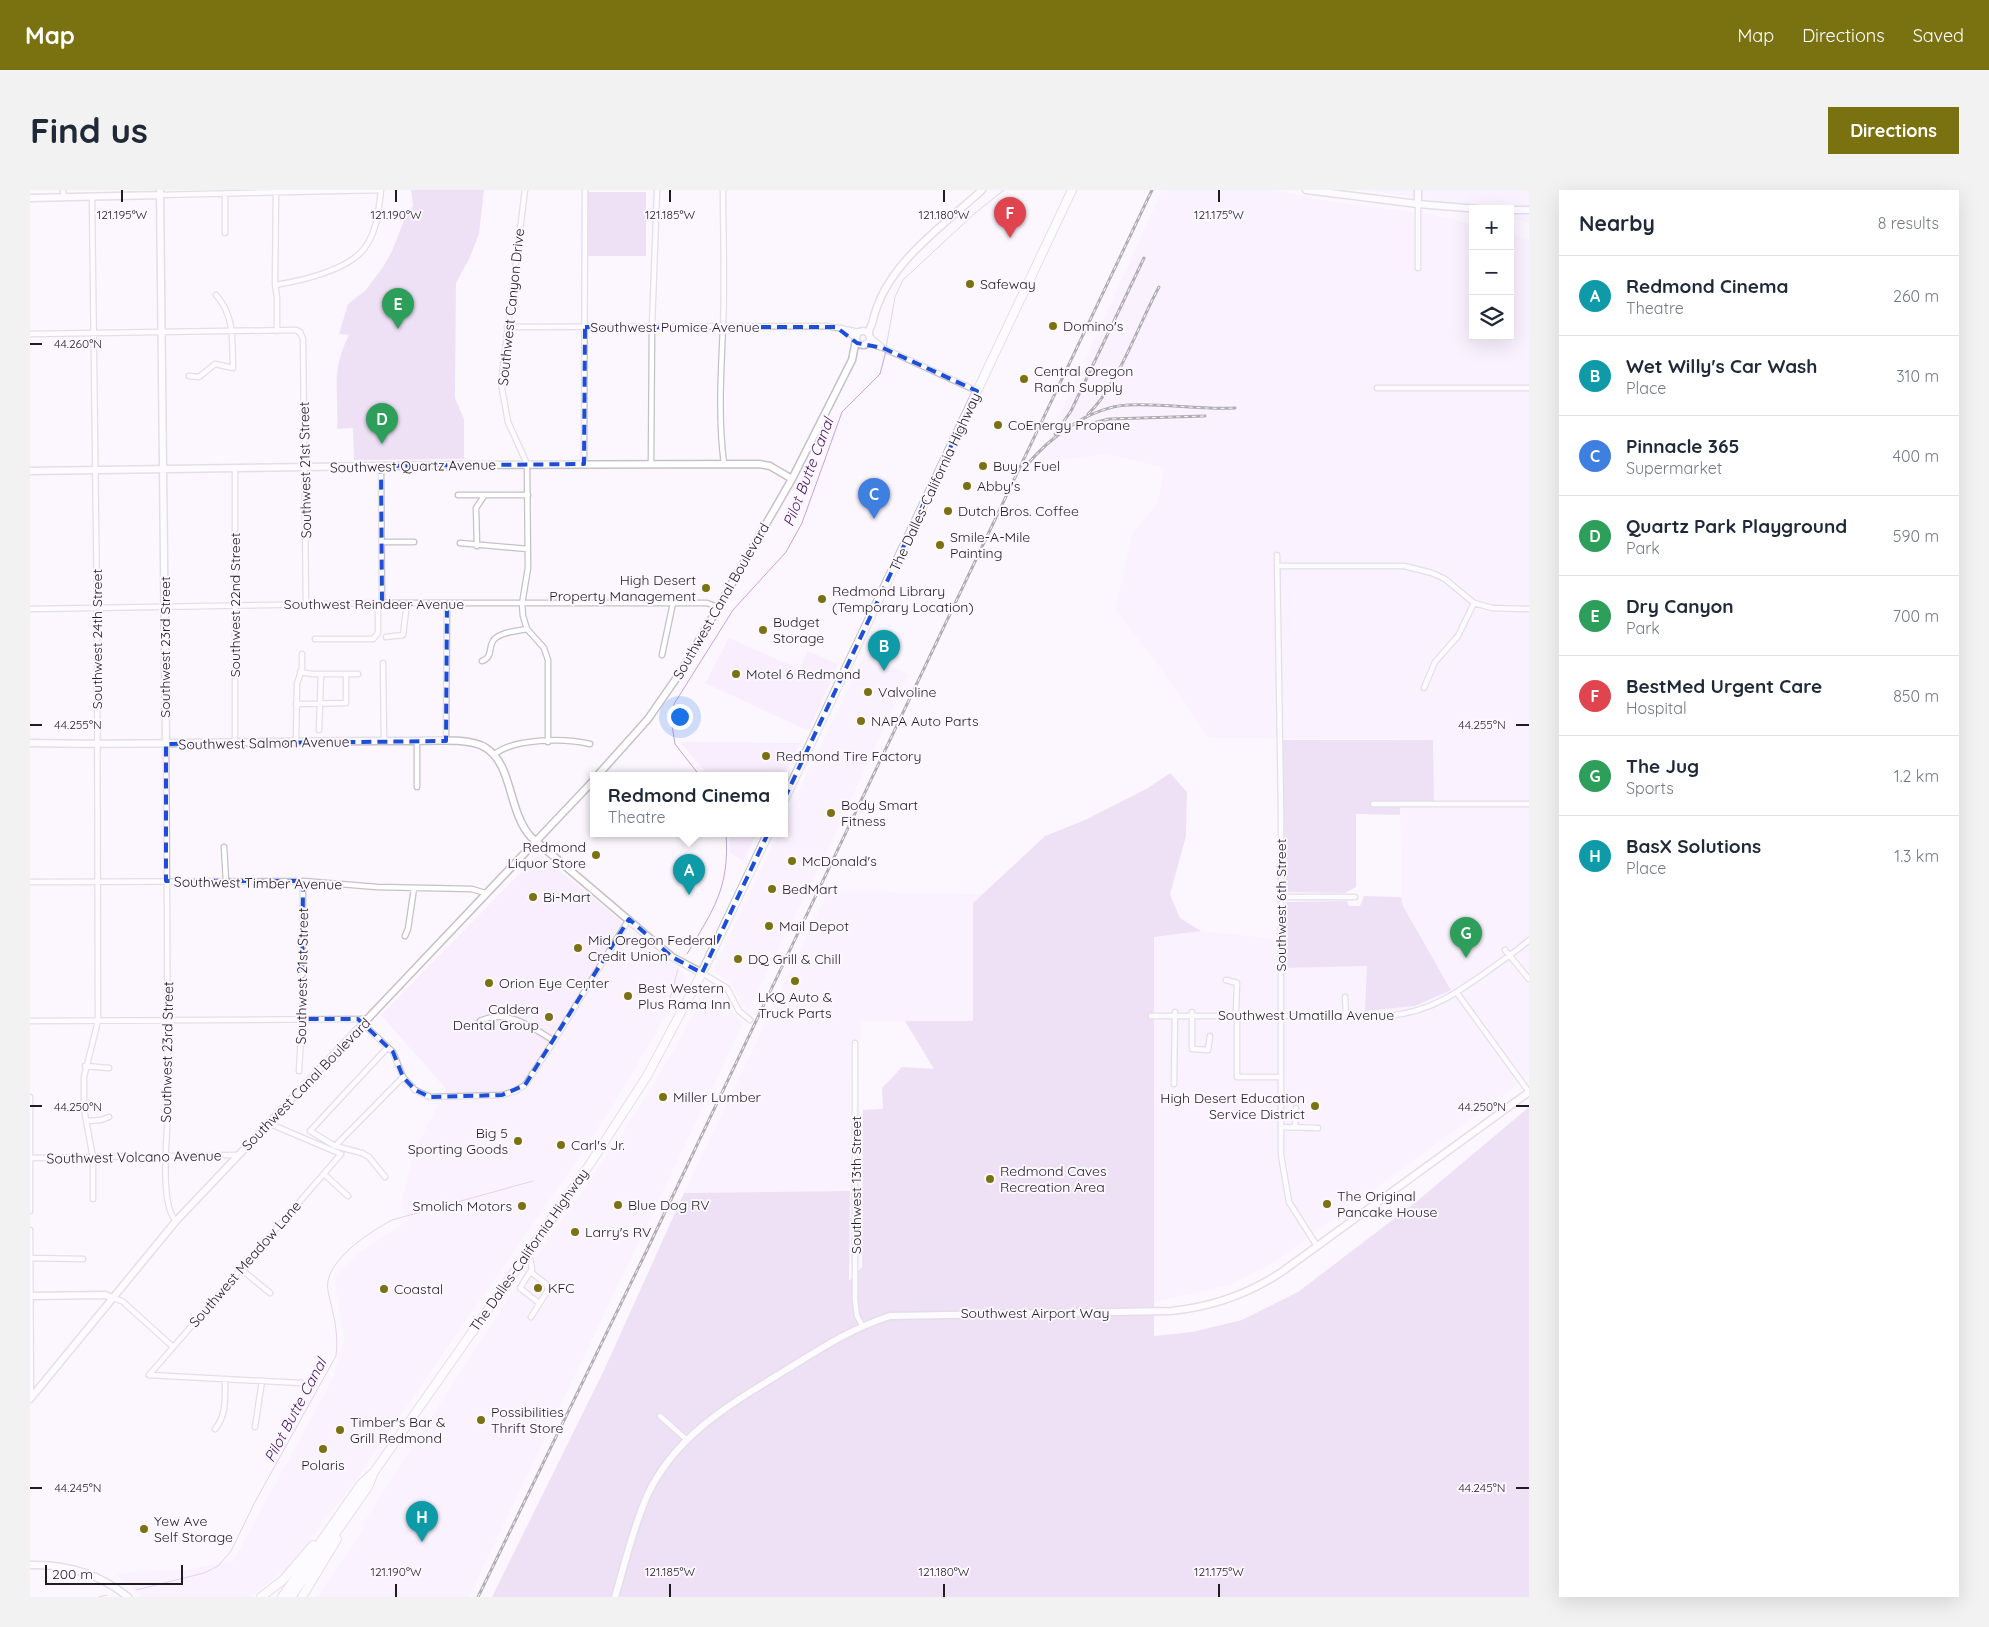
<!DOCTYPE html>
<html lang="en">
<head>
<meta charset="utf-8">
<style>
  body { margin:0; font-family:Quicksand,sans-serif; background:#f2f2f3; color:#1f2937 }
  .controls { position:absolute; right:15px; top:15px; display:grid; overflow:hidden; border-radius:0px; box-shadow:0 5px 20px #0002 }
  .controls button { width:45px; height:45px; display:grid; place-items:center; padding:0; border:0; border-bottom:1px solid #e0e1e3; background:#fff; color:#1f2937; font:25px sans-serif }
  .scale { position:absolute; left:15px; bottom:12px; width:138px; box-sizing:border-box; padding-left:5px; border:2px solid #1f1d20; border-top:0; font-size:14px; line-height:18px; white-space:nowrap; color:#1f1d20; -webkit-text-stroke:4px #fcf7ff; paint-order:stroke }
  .you { position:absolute; left:649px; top:526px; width:18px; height:18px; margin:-12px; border:4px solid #fff; border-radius:50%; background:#1a73e8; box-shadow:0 0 0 8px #1a73e833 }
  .badge { display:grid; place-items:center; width:32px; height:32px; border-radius:50%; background:#7a7111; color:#fff; font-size:16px; font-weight:700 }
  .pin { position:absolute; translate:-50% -41px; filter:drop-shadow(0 1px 2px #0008) }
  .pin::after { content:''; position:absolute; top:26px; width:18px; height:15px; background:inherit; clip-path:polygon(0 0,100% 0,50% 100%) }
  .popup { position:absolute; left:560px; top:582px; width:198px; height:65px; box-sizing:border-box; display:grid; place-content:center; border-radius:0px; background:#fff; filter:drop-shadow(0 1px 4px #0005); font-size:16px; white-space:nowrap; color:#747a83 }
  .popup b { font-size:19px; color:#1f2937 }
  .popup::after { content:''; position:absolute; left:50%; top:100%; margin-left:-10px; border:10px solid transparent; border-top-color:#fff }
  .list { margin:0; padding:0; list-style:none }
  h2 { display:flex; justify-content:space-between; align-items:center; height:65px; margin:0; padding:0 20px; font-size:21px }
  h2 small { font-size:16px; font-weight:400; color:#747a83 }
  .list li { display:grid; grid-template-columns:32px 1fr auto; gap:15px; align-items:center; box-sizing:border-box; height:80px; padding:0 20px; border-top:1px solid #e0e1e3 }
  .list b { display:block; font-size:19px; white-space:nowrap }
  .list p { margin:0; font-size:16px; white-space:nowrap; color:#747a83 }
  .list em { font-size:16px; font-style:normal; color:#747a83 }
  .icon { flex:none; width:28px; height:28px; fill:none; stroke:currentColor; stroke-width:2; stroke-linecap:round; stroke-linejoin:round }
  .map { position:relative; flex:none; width:1499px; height:1407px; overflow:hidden; border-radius:0px }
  header { display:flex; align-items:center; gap:30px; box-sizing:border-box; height:70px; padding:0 25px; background:#7a7111; color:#fff }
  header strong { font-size:24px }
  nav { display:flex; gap:28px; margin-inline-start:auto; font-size:18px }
  .intro { display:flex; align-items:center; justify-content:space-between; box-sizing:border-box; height:120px; padding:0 30px }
  h1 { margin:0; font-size:35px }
  .button { padding:12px 22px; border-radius:0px; background:#7a7111; color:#fff; font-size:18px; font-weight:700 }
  main { display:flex; gap:30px; padding:0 30px }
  aside { flex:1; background:#fff; border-radius:0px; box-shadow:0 5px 20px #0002 }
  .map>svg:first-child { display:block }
</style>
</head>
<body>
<header>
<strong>Map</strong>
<nav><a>Map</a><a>Directions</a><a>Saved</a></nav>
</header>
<div class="intro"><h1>Find us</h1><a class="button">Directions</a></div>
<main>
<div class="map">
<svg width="1499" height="1407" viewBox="0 0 1499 1407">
  <rect width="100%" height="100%" fill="#fcf7ff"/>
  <path fill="#f8eefe" d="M1132 0H1246L1310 13 1402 24 1443 34V146H1480V44L1499 49V886L1243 1073 1200 1095 1124 1112V747L1171 741 1255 750V778L1338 776 1335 821 1421 799 1373 716 1371 707 1370 611H1404L1403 550 1179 548 1131 479 1085 419 1102 344 1128 312 1134 278 1095 268 1074 265 1009 271Z
    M1332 0H1499V33L1480 28V19H1443L1406 11Z
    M699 448 769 479 778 461 808 474 779 541 675 493Z
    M835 463 879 484 807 640 718 822 699 792 685 782V776L748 644H754V631Z
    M650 552 770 553 754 586H679Z
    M700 644H727L713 671 700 662Z
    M509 664 655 784 653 797 587 909 535 988 316 1304 257 1378 221 1407H112L84 1383 154 1380 203 1371 302 1190 314 1149 304 1089 327 1064 378 1030 370 1016 384 961 416 899 351 825Z
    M798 701 953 704 943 713 944 832 831 831V851L821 852 820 1001 654 1003Z
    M684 797 690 800 701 821 713 834 439 1407H287L333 1340 334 1332 485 1097 592 944 650 849 675 801Z"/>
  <path fill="#ddc6eb" d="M381 0H454L449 44 439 69 426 93 425 208 434 229V269L324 270 323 238 307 239C309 201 300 182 319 145L309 144 318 114 335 101 353 77 362 61 376 25 383 16Z
    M557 2H616V66H558Z
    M1252 550H1403L1404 611H1370V625L1326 624V697L1315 703 1256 702Z
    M1140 583 1157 602 1156 646 1140 704 1150 728 1171 741 1124 747V1146L1162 1142 1212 1130 1268 1102 1386 1012 1499 917V1407H462L575 1178 654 1003 820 1001 819 1091 832 1077 833 920 853 919 852 898 872 877 904 879 875 831H943V713L1015 646 1055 630 1118 598Z
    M1334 706 1371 707 1373 716 1421 800 1385 816 1335 821 1337 776 1255 778 1256 712 1317 711 1319 716H1330Z"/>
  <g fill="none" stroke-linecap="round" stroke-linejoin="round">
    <path stroke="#c6a2da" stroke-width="1" d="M856 158 865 107 873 90 944 24 974 0
      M670 586 645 554 642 535 644 514 703 420 756 362 772 333 812 222 850 184 856 161
      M657 764C683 720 700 698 696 644
      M640 809 648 779
      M106 1400 174 1383 188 1376 201 1361 226 1310 306 1166C309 1142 303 1124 298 1101 292 1072 340 1042 362 1030L503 991
      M69 1407 77 1405"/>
    <g stroke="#c6c0c9" stroke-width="7">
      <path id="street" d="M33 0 34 7
        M246 0 245 95 247 107V141
        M495 0 471 193 478 232 497 274 498 378 492 414 493 426 497 439 514 458 518 470V552
        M693 0C693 45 695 92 693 137 691 183 688 228 694 274
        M130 5 349 0
        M62 6 67 417 68 831 54 887V919L63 968V1009
        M195 43V3
        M1388 78V14
        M245 95C270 91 321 80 336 56 347 40 349 19 351 0
        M477 137 797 136 830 142
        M812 138 826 148
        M0 144 266 140 270 142 273 149 276 415
        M839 146 852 157
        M836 153 853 158 947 201
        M159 186 169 187 185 174 203 178C202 151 205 126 186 105
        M1347 198H1499
        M554 274 555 0
        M621 274 622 137 627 0
        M351 276 352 413
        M205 278V552
        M428 305H498
        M352 352H384
        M430 353 498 359
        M447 356 446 318 454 306
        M1247 365 1251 622V965L1259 1012 1287 1056
        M1247 376H1374L1402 383 1415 389 1444 413 1462 418 1499 419
        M0 419 352 413H677L688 417
        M356 447 373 445 377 413
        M285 449H343L348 443V414
        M632 465 643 413
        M452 471C463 467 458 459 463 451 468 442 488 441 497 439
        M353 473 354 551
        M270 482 282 484H328
        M1394 498 1405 472 1428 446 1444 413
        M266 514 316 513V484
        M289 540 291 484
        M387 551V597
        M416 551 417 414
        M266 552 267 494 272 478V464
        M136 554C137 682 138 810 137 939 136 960 131 1016 146 1031
        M465 564C485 548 536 548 560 554
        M1343 614H1499
        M194 657 196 691
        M0 692 273 691 347 697 442 699 455 703
        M1251 707H1325
        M375 746 378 739 384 698
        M1475 760 1499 789
        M672 783 697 798 709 821 720 830
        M1196 790 1207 793 1206 822
        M1427 803 1499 902
        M1315 807 1316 826
        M1162 822V859L1178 860 1180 846
        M1121 826H1357C1401 822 1427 803 1462 778 1474 769 1488 760 1499 750
        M1207 826V887H1251
        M0 831 338 829
        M450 831C476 818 502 837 524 851
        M333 834 363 862 373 887 385 900 400 907 472 905 485 901 495 895 524 851 599 729
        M825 853V1110L827 1126 832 1135
        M55 876 79 878
        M269 881 272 829 273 691
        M1144 894 1145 822
        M0 907V1021
        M58 931 71 930 79 927
        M1251 937 1288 938
        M1265 937 1266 918
        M305 956 373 887
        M0 968 208 965
        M294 984 318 1006
        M355 987 339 967 332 963 305 956 280 941 358 857
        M0 1040 1 1208
        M496 1066 500 1069 502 1079 490 1098 509 1113
        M1 1068 53 1069
        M212 1080 240 1103
        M83 1108 92 1111 142 1156
        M501 1127 518 1100 516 1094 502 1083
        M119 1185 311 964 238 933
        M119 1185 271 1193
        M630 1226 657 1250
        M225 1237 232 1191
        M185 1239C197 1225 195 1207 195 1189"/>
    </g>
    <g stroke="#c6c0c9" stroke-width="9">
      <path id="secondary" d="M130 0 136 554
        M1276 0 1388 14 1448 19
        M0 8 130 5
        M1388 14V0
        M1480 20H1499
        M826 148a7 7 0 1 1 14 0a7 7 0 1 1-14 0Z
        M839 145C838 139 842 136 843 130 856 74 912 37 952 0
        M0 281 418 275 729 274 740 276 762 289
        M0 553C124 556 247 550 371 551 392 552 439 546 456 558 483 575 478 622 501 647L642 767 672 783
        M567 586 618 529 652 480 762 289 822 170 826 150
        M0 1106 75 1105 83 1108
        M0 1209 146 1031 564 590
        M0 1375C37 1374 69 1383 98 1407
        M585 1407C595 1373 603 1338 617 1306 645 1245 702 1213 756 1180 790 1159 822 1138 860 1126L1141 1121C1182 1117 1219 1104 1253 1081L1499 902"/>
    </g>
    <g stroke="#c6c0c9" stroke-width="10">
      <path id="highway" d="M754 610 1042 0
        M231 1407 253 1390 283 1355
        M252 1407 331 1294 343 1283
        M261 1407 338 1297 344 1282 560 974 617 886 672 783 738 644
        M272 1407 307 1349"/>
    </g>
    <use href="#street" stroke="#fff" stroke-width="4.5"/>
    <use href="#secondary" stroke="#fff" stroke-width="6"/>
    <use href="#highway" stroke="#fff" stroke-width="8"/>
    <g stroke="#565357" stroke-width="3">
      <path id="rail" d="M1058 224C1087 198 1109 133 1129 97
        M1051 236 1079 229 1175 226
        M1025 244 1041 221 1114 68
        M995 277C1019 248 1059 217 1098 215 1134 213 1169 220 1205 218
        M448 1407 617 1060 1122 0"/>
    </g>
    <use href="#rail" stroke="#fcf7ff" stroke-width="1" stroke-dasharray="4" stroke-linecap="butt"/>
  </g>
  <path d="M0 0H1499V1407H0ZM555 137H806L827 153 853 158 947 201 672 783 642 767 599 729 495 895 472 905 400 907 385 900 373 887 363 862 328 829H272L273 691H136V554L416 551 417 414 352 413 351 276 554 274Z" fill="#fcf7ff" fill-opacity=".55" fill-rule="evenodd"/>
  <path fill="none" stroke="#1d4ed8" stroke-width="4" stroke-dasharray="10 6" stroke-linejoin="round" d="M555 137H806L827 153 853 158 947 201 672 783 642 767 599 729 495 895 472 905 400 907 385 900 373 887 363 862 328 829H272L273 691H136V554L416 551 417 414 352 413 351 276 554 274Z"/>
  <path fill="none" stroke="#1f1d20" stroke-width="2" d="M92 0V12M366 0V12M640 0V12M914 0V12M1189 0V12M0 154H12M0 535H12M1486 535H1499M0 916H12M1486 916H1499M0 1298H12M1486 1298H1499M366 1394V1407M640 1394V1407M914 1394V1407M1189 1394V1407"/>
  <g fill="#7a7111" stroke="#fcf7ff" stroke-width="2">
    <circle cx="940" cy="94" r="5"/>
    <circle cx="1023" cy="136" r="5"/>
    <circle cx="994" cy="189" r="5"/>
    <circle cx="968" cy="235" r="5"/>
    <circle cx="953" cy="276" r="5"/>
    <circle cx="937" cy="296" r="5"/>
    <circle cx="918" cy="321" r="5"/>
    <circle cx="910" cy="355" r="5"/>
    <circle cx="676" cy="398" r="5"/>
    <circle cx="792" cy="409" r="5"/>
    <circle cx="733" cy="440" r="5"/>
    <circle cx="706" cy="484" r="5"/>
    <circle cx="838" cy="502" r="5"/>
    <circle cx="831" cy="531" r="5"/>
    <circle cx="736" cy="566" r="5"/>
    <circle cx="801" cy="623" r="5"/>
    <circle cx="566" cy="665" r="5"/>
    <circle cx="762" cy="671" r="5"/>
    <circle cx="742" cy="699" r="5"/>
    <circle cx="503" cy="707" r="5"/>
    <circle cx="739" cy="736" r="5"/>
    <circle cx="548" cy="758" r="5"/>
    <circle cx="708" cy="769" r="5"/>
    <circle cx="765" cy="791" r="5"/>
    <circle cx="459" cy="793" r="5"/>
    <circle cx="598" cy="806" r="5"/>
    <circle cx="519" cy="827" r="5"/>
    <circle cx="633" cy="907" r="5"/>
    <circle cx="1285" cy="916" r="5"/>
    <circle cx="488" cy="951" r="5"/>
    <circle cx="531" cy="955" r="5"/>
    <circle cx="960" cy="989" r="5"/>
    <circle cx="1297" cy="1014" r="5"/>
    <circle cx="588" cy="1015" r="5"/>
    <circle cx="492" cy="1016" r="5"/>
    <circle cx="545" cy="1042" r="5"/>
    <circle cx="508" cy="1098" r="5"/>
    <circle cx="354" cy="1099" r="5"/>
    <circle cx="451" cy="1230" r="5"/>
    <circle cx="310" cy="1240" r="5"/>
    <circle cx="293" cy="1259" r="5"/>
    <circle cx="114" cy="1339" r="5"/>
  </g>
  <g text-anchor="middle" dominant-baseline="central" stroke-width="4" stroke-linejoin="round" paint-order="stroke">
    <g font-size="14" fill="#1f1d20" stroke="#fcf7ff" text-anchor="start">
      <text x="950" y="94">Safeway</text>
      <text x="1033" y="136">Domino's</text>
      <text x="1004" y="181">Central Oregon<tspan x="1004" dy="16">Ranch Supply</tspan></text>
      <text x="978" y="235">CoEnergy Propane</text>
      <text x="963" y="276">Buy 2 Fuel</text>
      <text x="947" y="296">Abby's</text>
      <text x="928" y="321">Dutch Bros. Coffee</text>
      <text x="920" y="347">Smile-A-Mile<tspan x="920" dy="16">Painting</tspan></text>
      <text x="666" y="390" text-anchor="end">High Desert<tspan x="666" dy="16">Property Management</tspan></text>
      <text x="802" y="401">Redmond Library<tspan x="802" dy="16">(Temporary Location)</tspan></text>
      <text x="743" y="432">Budget<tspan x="743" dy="16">Storage</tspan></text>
      <text x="716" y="484">Motel 6 Redmond</text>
      <text x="848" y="502">Valvoline</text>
      <text x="841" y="531">NAPA Auto Parts</text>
      <text x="746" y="566">Redmond Tire Factory</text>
      <text x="811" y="615">Body Smart<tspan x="811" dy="16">Fitness</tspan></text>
      <text x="556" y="657" text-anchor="end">Redmond<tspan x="556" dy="16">Liquor Store</tspan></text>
      <text x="772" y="671">McDonald's</text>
      <text x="752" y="699">BedMart</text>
      <text x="513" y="707">Bi-Mart</text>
      <text x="749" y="736">Mail Depot</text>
      <text x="558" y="750">Mid Oregon Federal<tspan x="558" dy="16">Credit Union</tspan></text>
      <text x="718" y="769">DQ Grill &amp; Chill</text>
      <text x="469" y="793">Orion Eye Center</text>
      <text x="608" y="798">Best Western<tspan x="608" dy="16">Plus Rama Inn</tspan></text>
      <text x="765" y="807" text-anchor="middle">LKQ Auto &amp;<tspan x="765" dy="16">Truck Parts</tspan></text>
      <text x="509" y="819" text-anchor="end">Caldera<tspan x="509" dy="16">Dental Group</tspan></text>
      <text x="643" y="907">Miller Lumber</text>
      <text x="1275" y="908" text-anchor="end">High Desert Education<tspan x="1275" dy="16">Service District</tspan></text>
      <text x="478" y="943" text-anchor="end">Big 5<tspan x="478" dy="16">Sporting Goods</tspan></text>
      <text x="541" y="955">Carl's Jr.</text>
      <text x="970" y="981">Redmond Caves<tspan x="970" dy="16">Recreation Area</tspan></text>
      <text x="1307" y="1006">The Original<tspan x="1307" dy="16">Pancake House</tspan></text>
      <text x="598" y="1015">Blue Dog RV</text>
      <text x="482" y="1016" text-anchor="end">Smolich Motors</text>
      <text x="555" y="1042">Larry's RV</text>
      <text x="518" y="1098">KFC</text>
      <text x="364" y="1099">Coastal</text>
      <text x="461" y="1222">Possibilities<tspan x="461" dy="16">Thrift Store</tspan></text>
      <text x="320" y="1232">Timber's Bar &amp;<tspan x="320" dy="16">Grill Redmond</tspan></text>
      <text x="293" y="1275" text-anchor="middle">Polaris</text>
      <text x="124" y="1331">Yew Ave<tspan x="124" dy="16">Self Storage</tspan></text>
    </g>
    <g font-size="14" fill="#1f1d20" stroke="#fcf7ff">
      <text transform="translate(481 117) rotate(-84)">Southwest Canyon Drive</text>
      <text x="645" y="137">Southwest Pumice Avenue</text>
      <text transform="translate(383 276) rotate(-1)">Southwest Quartz Avenue</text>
      <text transform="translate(275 280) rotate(-91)">Southwest 21st Street</text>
      <text transform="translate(905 292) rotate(-65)">The Dalles-California Highway</text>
      <text transform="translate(691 411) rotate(-60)">Southwest Canal Boulevard</text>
      <text x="344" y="414">Southwest Reindeer Avenue</text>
      <text transform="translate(205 415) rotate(-90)">Southwest 22nd Street</text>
      <text transform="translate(67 449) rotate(-90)">Southwest 24th Street</text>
      <text transform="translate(135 457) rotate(-90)">Southwest 23rd Street</text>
      <text transform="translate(234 553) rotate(-1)">Southwest Salmon Avenue</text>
      <text transform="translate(228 693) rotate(1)">Southwest Timber Avenue</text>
      <text transform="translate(1251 715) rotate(-90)">Southwest 6th Street</text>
      <text transform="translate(272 786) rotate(-89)">Southwest 21st Street</text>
      <text x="1276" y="825">Southwest Umatilla Avenue</text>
      <text transform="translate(137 862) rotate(-89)">Southwest 23rd Street</text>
      <text transform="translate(276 894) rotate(-46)">Southwest Canal Boulevard</text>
      <text transform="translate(104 967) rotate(-1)">Southwest Volcano Avenue</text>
      <text transform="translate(826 995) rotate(-90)">Southwest 13th Street</text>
      <text transform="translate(499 1060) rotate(-55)">The Dalles-California Highway</text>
      <text transform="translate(215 1074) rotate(-49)">Southwest Meadow Lane</text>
      <text x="1005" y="1123">Southwest Airport Way</text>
    </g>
    <g font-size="15" font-style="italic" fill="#46185a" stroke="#fcf7ff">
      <text transform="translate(778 282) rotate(-69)">Pilot Butte Canal</text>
      <text transform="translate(265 1220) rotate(-62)">Pilot Butte Canal</text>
    </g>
  </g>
  <g font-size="12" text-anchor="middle" fill="#1f1d20" stroke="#fcf7ff" stroke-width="4" stroke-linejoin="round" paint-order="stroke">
    <text x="92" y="29">121.195°W</text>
    <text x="366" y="29">121.190°W</text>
    <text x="640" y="29">121.185°W</text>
    <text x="914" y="29">121.180°W</text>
    <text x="1189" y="29">121.175°W</text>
    <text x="48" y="158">44.260°N</text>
    <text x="48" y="539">44.255°N</text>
    <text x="1452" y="539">44.255°N</text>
    <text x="48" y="921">44.250°N</text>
    <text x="1452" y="921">44.250°N</text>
    <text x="48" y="1302">44.245°N</text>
    <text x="1452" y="1302">44.245°N</text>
    <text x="366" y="1386">121.190°W</text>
    <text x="640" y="1386">121.185°W</text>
    <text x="914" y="1386">121.180°W</text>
    <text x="1189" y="1386">121.175°W</text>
  </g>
</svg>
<div class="controls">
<button>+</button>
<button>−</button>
<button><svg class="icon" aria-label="layers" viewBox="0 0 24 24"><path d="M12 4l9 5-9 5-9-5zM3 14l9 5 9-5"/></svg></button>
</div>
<div class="scale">200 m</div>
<div class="you"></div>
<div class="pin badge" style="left:659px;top:705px;background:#0f9aa8">A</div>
<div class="popup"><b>Redmond Cinema</b>Theatre</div>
<div class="pin badge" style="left:854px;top:481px;background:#0f9aa8">B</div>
<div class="pin badge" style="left:844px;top:329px;background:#3f7fe0">C</div>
<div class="pin badge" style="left:352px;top:254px;background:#2e9e5b">D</div>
<div class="pin badge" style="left:368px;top:139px;background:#2e9e5b">E</div>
<div class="pin badge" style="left:980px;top:48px;background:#e0444e">F</div>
<div class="pin badge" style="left:1436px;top:768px;background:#2e9e5b">G</div>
<div class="pin badge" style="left:392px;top:1352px;background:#0f9aa8">H</div>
</div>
<aside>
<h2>Nearby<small>8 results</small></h2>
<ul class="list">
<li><span class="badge" style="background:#0f9aa8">A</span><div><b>Redmond Cinema</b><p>Theatre</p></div><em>260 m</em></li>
<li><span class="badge" style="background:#0f9aa8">B</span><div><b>Wet Willy's Car Wash</b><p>Place</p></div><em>310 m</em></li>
<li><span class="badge" style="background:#3f7fe0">C</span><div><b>Pinnacle 365</b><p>Supermarket</p></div><em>400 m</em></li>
<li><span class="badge" style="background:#2e9e5b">D</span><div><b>Quartz Park Playground</b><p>Park</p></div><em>590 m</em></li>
<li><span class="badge" style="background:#2e9e5b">E</span><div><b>Dry Canyon</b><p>Park</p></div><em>700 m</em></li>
<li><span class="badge" style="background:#e0444e">F</span><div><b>BestMed Urgent Care</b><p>Hospital</p></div><em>850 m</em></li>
<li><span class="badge" style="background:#2e9e5b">G</span><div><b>The Jug</b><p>Sports</p></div><em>1.2 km</em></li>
<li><span class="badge" style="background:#0f9aa8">H</span><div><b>BasX Solutions</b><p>Place</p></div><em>1.3 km</em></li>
</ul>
</aside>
</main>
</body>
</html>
